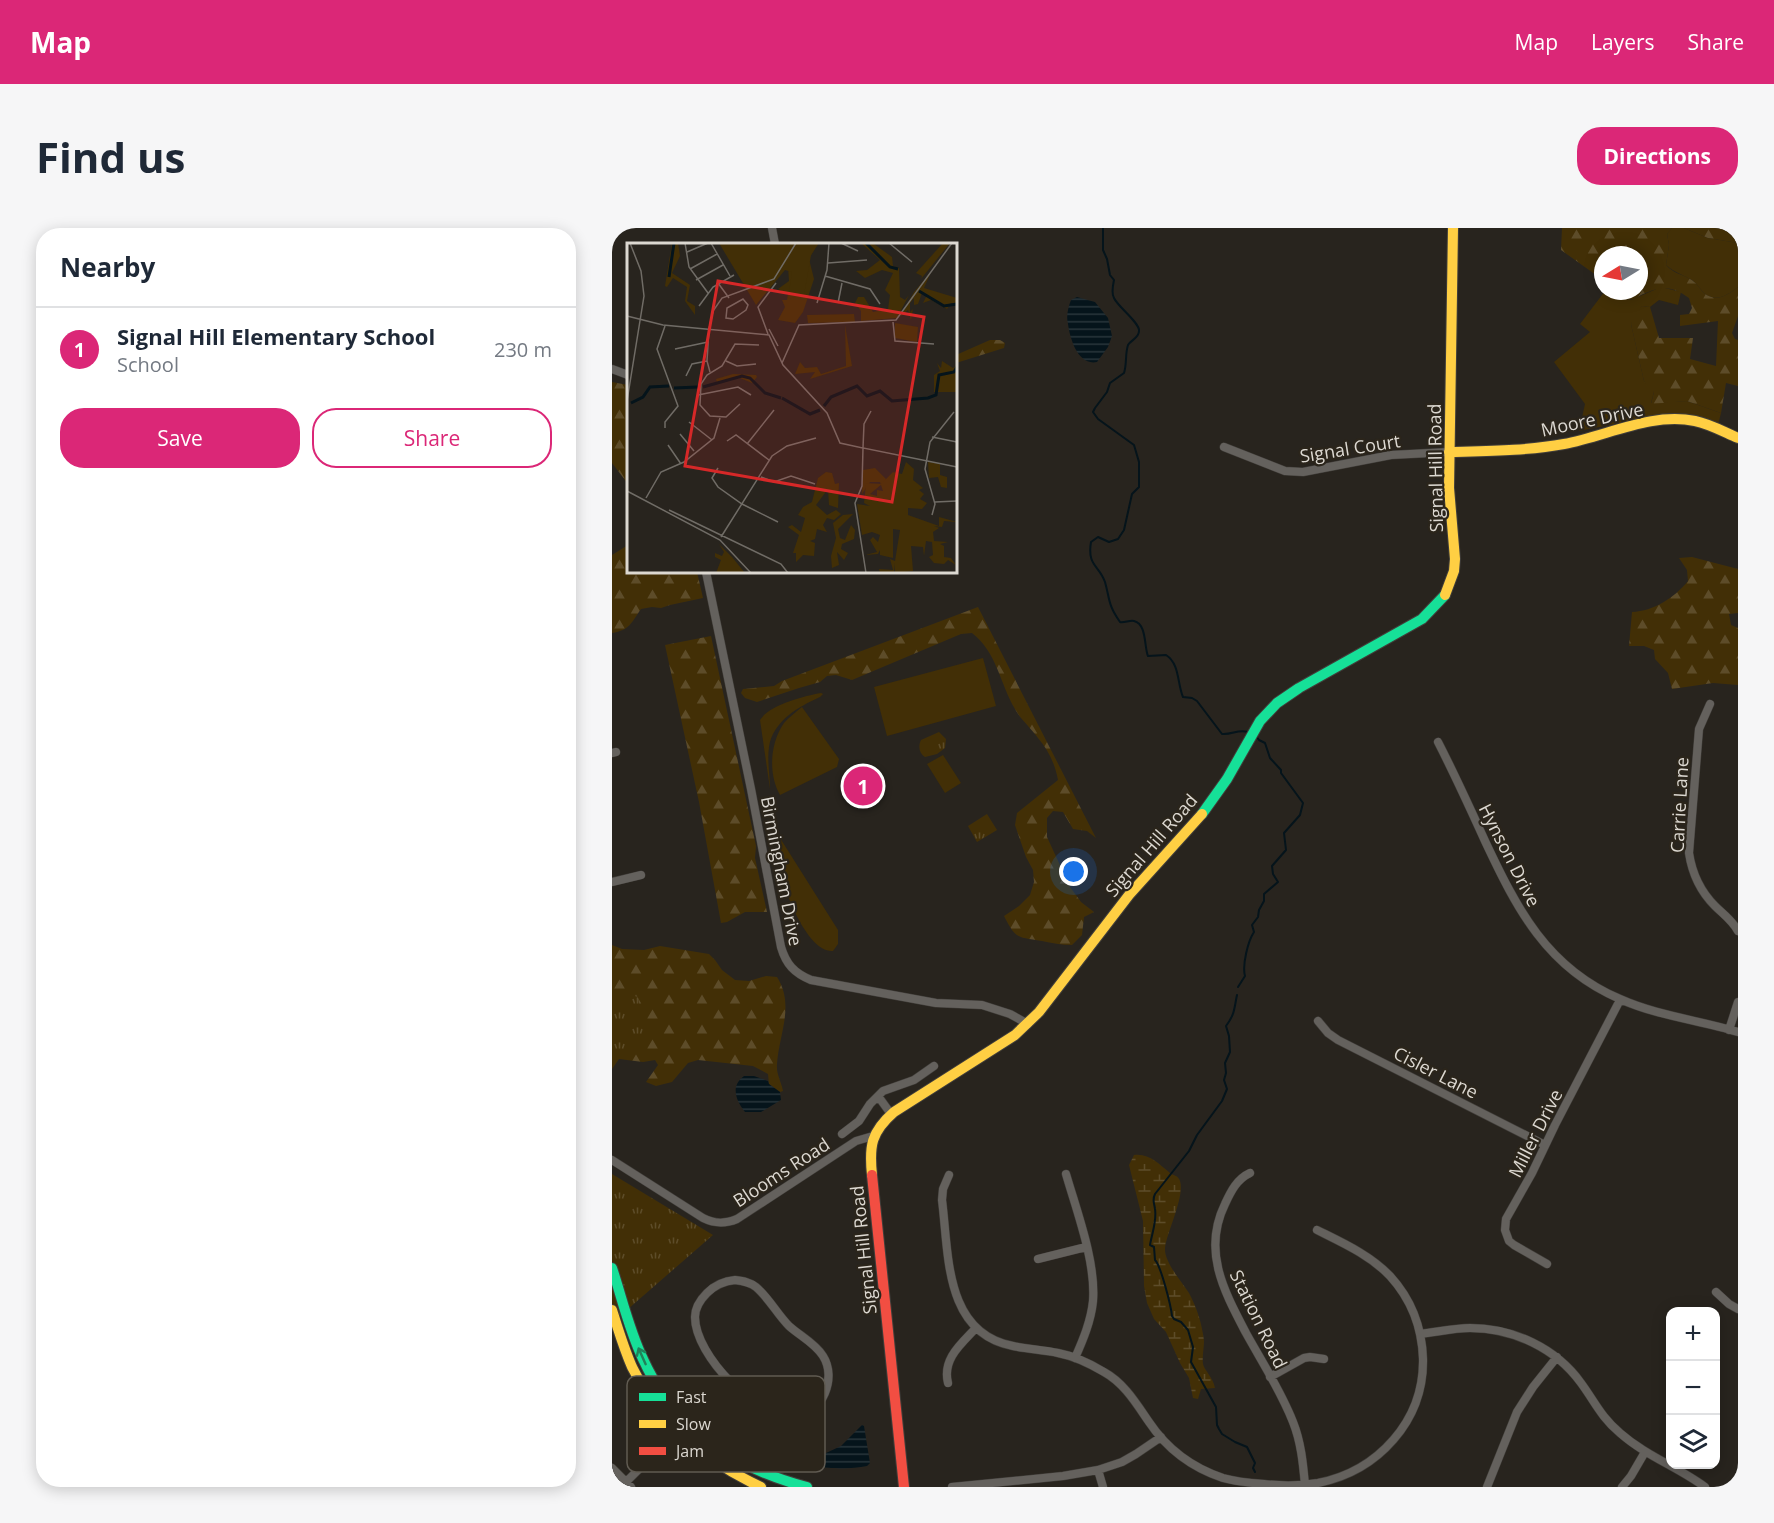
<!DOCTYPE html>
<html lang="en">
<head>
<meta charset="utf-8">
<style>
  body { margin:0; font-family:"Open Sans",sans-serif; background:#f6f6f7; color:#1f2937 }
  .controls { position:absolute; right:18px; bottom:18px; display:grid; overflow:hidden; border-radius:12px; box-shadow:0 3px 15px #0003 }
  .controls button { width:54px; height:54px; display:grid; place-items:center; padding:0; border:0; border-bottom:2px solid #e0e1e3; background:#fff; color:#1f2937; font:30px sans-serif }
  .compass { position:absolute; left:982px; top:18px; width:54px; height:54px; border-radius:50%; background:#fff; box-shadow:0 3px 15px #0003; rotate:260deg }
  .you { position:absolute; left:462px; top:644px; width:21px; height:21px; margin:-15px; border:4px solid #fff; border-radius:50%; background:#1a73e8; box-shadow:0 0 0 9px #1a73e833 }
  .badge { display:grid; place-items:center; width:39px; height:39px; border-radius:50%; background:#db2777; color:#fff; font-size:20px; font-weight:700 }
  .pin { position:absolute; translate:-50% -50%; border:3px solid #fff; box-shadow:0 2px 6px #0006 }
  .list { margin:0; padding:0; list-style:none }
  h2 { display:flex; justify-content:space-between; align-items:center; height:78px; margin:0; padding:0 24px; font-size:26px }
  h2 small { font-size:20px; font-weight:400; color:#747a83 }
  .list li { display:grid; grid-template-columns:39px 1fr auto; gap:18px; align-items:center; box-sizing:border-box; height:84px; padding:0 24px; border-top:2px solid #e0e1e3 }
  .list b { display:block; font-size:22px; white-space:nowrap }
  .list p { margin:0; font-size:20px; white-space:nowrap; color:#747a83 }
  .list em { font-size:20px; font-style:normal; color:#747a83 }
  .actions { display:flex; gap:12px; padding:18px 24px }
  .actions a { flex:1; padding:14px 0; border:2px solid #db2777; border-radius:24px; text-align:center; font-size:21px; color:#db2777 }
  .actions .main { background:#db2777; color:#fff }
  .icon { flex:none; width:33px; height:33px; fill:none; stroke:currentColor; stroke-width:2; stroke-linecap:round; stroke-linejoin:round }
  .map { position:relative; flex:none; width:1126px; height:1259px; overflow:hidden; border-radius:24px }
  header { display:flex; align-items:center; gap:36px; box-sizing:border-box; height:84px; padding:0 30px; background:#db2777; color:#fff }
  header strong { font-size:28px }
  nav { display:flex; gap:33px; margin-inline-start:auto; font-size:21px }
  .intro { display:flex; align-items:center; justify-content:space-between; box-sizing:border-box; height:144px; padding:0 36px }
  h1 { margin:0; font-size:42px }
  .button { padding:15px 27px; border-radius:24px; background:#db2777; color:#fff; font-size:21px; font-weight:700 }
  main { display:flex; gap:36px; padding:0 36px }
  aside { flex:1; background:#fff; border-radius:24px; box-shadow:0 3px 15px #0003 }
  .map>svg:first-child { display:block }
</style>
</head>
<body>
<header>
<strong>Map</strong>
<nav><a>Map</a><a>Layers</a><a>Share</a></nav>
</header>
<div class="intro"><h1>Find us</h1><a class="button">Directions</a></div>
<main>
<aside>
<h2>Nearby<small></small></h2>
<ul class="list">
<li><span class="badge">1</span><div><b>Signal Hill Elementary School</b><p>School</p></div><em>230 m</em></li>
</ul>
<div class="actions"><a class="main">Save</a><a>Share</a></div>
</aside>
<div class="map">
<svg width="1126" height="1259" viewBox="0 0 1126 1259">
  <defs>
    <pattern id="forest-firs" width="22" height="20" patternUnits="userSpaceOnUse" patternTransform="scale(1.5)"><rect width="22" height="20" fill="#422f06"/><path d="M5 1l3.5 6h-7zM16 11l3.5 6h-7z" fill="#5d4c29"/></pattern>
    <pattern id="wetland-marsh" width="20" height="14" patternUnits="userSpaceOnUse" patternTransform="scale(1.5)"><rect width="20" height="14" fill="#422f06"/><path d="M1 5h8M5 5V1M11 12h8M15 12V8" fill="none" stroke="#5d4c29"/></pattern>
    <pattern id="park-tufts" width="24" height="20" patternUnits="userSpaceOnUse" patternTransform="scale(1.5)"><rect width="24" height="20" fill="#422f06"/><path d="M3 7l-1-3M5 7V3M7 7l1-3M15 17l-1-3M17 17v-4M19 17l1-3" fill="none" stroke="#5d4c29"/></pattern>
    <pattern id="water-rules" width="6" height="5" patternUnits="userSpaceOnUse" patternTransform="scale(1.5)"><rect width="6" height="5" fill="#05141b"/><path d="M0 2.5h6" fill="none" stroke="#29353b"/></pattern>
  </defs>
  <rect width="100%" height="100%" fill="#28241e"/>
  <path fill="#422f06" d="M1060 0H1072L1096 10 1126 15V59C1116 67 1104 75 1092 65 1087 60 1085 55 1078 51 1069 46 1062 44 1054 37L1057 17 1055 6Z
    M1049 59 1069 64 1066 77 1047 72 1038 79 1030 78 1019 96 1032 153 1042 164 1039 175 1075 173 1109 185 1106 197 1032 190 967 203 973 176 942 134 978 104 968 96 993 63H1005L1014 71 1019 72Z
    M371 430 384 478 275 508 262 459Z
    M209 465 211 466 208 469C186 479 161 493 157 519 155 533 158 547 158 561L148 492C157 477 192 468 209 465Z
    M190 479 227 531 225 539 168 567C156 546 158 515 172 495 177 489 184 484 190 479Z
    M331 527 349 555 333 565 315 536Z
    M168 610 226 702V716L221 723C195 725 170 659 168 638 167 631 168 625 169 618L166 616Z"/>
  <path fill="url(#forest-firs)" d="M950 0H1060L1055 6 1057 17 1054 37C1061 45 1069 46 1078 51 1085 55 1087 60 1092 65 1104 75 1116 67 1126 59V88L1120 105 1123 111 1126 112V158L1114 155 1109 185 1075 173 1039 176 1042 164 1037 161 1032 153 1019 96 1021 89 1030 78 1038 79 1047 110H1081L1078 131 1104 138 1106 93 1068 98V87L1077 86 1080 80 1077 70C1059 57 1048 58 1029 67 1025 69 1021 73 1016 71 1012 70 1008 66 1005 63H1027V27H991V52L949 22Z
    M1072 0H1126V15L1096 10Z
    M378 112H388L393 115 392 120 344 135V127Z
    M0 154 16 157V256L0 235Z
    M16 317V344H85L91 370 58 377 49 380 40 379 29 381C19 395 18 402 0 405V327Z
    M1080 329 1126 341V385L1117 386 1119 397 1126 400V457L1101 455 1060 461 1056 445 1043 431 1042 422 1032 418H1017L1020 384C1042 383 1062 370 1076 353L1075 342 1067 330Z
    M366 379 484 610 475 603 461 601 451 584 441 583 435 590V609L458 659 469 674 482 684 472 689 470 707 460 717C449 717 440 715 430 713 406 709 404 712 392 688L407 678 418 667 422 654 421 642 414 629 403 597 405 585 446 552C443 536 437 523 426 510 419 500 409 492 403 481 388 456 385 424 360 405L349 406 240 452 224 447 215 448 208 454 187 460 145 474 133 470 129 465 131 461 162 458 170 453Z
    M99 408 144 618 143 630 155 684H133L115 694 109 695 87 574 53 417Z
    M0 717 10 721 32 722 48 718 97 726 103 732 110 742 123 752 137 753 154 748 165 749C183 777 167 806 165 836 164 846 169 853 171 863L168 864 157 856 156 846 141 838 86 832 76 835 60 854 44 858 34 854 46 837 43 832 31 834 7 831 0 841Z"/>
  <path fill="url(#wetland-marsh)" d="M522 927C537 925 547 936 558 945 562 948 566 947 568 953 573 968 555 1004 553 1020 552 1034 570 1054 577 1065 585 1080 590 1096 592 1113 592 1120 590 1129 591 1136 592 1142 601 1149 603 1160L589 1161 586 1171 581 1170 577 1150 568 1135 554 1104 542 1091 535 1075 532 1058 531 993 517 937Z"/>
  <path fill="url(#park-tufts)" d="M327 504 334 511 333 520 325 526 313 529C307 525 306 518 309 512Z
    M375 586 385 602 365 614 356 598Z
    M0 761 26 769 34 824H0Z
    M0 946 101 1007 0 1095Z"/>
  <path fill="url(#water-rules)" d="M465 69 483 74 496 90 500 108 496 119 485 134C466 138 458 111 456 96 454 88 456 80 459 72Z
    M132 848H142L156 853 157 856 168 864 169 872 149 884H133C124 873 118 858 132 848Z
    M250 1197 252 1198 258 1235 255 1238C239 1241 215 1242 199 1236V1232L229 1218Z"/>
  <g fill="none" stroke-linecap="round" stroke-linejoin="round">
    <path stroke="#05141b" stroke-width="2" d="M491 0V22L495 31 498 47 502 52C501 57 499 65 502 70 506 79 528 95 527 103 527 110 519 112 516 117 513 126 515 136 512 145L498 155 495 164 483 180 481 184 486 191 522 217 527 234V259L520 266 512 302 506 311 497 314 486 309 479 314C475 338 487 337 493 354 498 372 496 377 508 394 512 395 518 392 522 393 535 396 532 419 536 428L554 427C568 436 565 455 571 469L580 470 585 473 610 506C620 507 626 501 636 504
      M626 759 633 748C630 737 636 713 642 704L640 697 646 689 647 682 652 673V666L666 654 661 646 660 638 674 622 672 605 688 587 691 575 669 545V542L658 530 653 515 647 512 644 508
      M625 767C622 781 623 786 614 798L617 808 618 824 613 835 614 845 612 852 615 861 610 873 585 907 577 923 543 966C540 972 542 974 543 981 545 993 540 1005 538 1017L542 1019 543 1032C549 1038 559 1078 560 1088L562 1091 569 1094 576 1102 581 1119 579 1134 604 1179 605 1197 607 1201 610 1206 623 1214 635 1219 643 1235 641 1240 643 1244"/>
    <g stroke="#413e3a" stroke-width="9">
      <path id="street" d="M160 0 163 16
        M0 141 16 147
        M612 219 673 243 691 244 779 227 837 224
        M94 344 139 561 169 719C174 736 182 745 199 752L324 775 370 777 398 786 416 796
        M1098 476 1087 501 1077 625C1080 645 1088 663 1103 678 1111 686 1120 692 1126 703
        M826 514C843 547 858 580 873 613 905 681 935 740 1008 771 1046 788 1087 792 1126 804
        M0 525 4 524
        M0 654 29 647
        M706 793 716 805 726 812 933 917
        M1117 802 1126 774
        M266 868 279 886
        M230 906 247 893 258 876 271 863 302 852 322 838
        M0 932 91 990C103 996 113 996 125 991L244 913 261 908
        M638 945C625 951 619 963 613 976 590 1023 612 1063 634 1105 650 1134 669 1163 681 1194 689 1214 691 1235 693 1257
        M454 946C465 984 484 1034 481 1073 479 1093 471 1112 463 1130
        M337 947 331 961 330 972C337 1026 332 1105 401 1118 415 1121 431 1122 446 1125 462 1128 477 1135 492 1144 512 1155 524 1175 537 1194 555 1221 581 1240 611 1250 625 1254 638 1255 652 1256 670 1258 688 1258 706 1255 766 1243 812 1193 811 1131 810 1099 799 1071 778 1048 758 1027 731 1015 705 1002
        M426 1031 474 1019
        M935 1036 902 1017 897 1013 893 1002 894 991 920 945 943 897 1008 772
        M123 1052C131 1053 138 1054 144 1059 157 1070 165 1086 177 1098 188 1108 203 1115 211 1128 225 1150 211 1185 184 1188 145 1191 83 1128 83 1089 83 1080 88 1072 95 1065 103 1057 112 1053 123 1052Z
        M1104 1064 1117 1076 1126 1081
        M808 1106C825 1104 842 1100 858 1100 901 1100 944 1120 969 1155 983 1174 989 1189 1008 1205 1034 1228 1066 1239 1093 1259
        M658 1149 692 1130 698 1129 712 1131
        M336 1155C330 1131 349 1116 364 1100
        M0 1240 19 1259
        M486 1242 491 1259
        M14 1254 117 1152
        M340 1259 451 1248 486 1242 510 1234 524 1226 549 1209
        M875 1259 905 1184 921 1159 945 1129
        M1010 1259 1019 1248 1033 1224"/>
    </g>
    <g stroke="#413e3a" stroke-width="12">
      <path id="fast" d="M590 586 615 551 648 493 665 475 687 460 810 391 833 367
        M0 1040C10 1070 17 1102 31 1131 63 1202 122 1240 195 1259"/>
    </g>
    <g stroke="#413e3a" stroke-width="12">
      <path id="slow" d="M837 224C875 223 914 223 952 216 995 208 1039 184 1083 193 1098 196 1112 204 1126 210
        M833 367 842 343 843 331 837 260 841 0
        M260 947C257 918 259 904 282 884L403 807 427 784 517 667 590 586
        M0 1082C6 1101 12 1121 20 1139 48 1195 93 1233 149 1259"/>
    </g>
    <g stroke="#413e3a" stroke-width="12">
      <path id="jam" d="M260 947 292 1259"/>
    </g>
    <use href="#street" stroke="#64615d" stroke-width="8"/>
    <use href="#fast" stroke="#16e098" stroke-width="10"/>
    <use href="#slow" stroke="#ffcf43" stroke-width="10"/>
    <use href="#jam" stroke="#f24e42" stroke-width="10"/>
  </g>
  <defs><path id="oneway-shaft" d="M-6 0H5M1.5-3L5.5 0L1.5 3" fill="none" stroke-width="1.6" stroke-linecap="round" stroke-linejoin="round" transform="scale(1.5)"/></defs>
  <use stroke="#20825a" href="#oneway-shaft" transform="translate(30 1128) rotate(-114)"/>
  <g text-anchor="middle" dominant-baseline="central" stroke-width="4.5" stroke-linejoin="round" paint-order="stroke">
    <g font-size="18" fill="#dcd8d1" stroke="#2b251b">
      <text transform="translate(980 191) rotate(-12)">Moore Drive</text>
      <text transform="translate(738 220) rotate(-9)">Signal Court</text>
      <text transform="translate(823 240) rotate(-91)">Signal Hill Road</text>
      <text transform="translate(1067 577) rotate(-87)">Carrie Lane</text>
      <text transform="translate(539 617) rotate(-49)">Signal Hill Road</text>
      <text transform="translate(898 627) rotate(63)">Hynson Drive</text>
      <text transform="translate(170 643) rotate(79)">Birmingham Drive</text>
      <text transform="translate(824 844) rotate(27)">Cisler Lane</text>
      <text transform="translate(923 905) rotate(-63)">Miller Drive</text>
      <text transform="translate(169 944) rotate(-33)">Blooms Road</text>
      <text transform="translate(251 1022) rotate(-96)">Signal Hill Road</text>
      <text transform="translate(647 1091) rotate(64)">Station Road</text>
    </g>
  </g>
  <g transform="translate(15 15)">
    <rect width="330" height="330" fill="#28241e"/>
    <path d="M301 219 313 221V232L320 234V245L314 244 311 234 302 235ZM248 225 259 236 256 248 253 239H243L235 251 236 227ZM92 301 105 314 118 330H89L94 317 88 314V310L95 313 97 309Z" fill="#422f06"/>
    <path d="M45 0H51L53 13 45 30 63 42 60 58 68 63V72L58 58 60 44 46 35 40 44 38 43ZM191 0 182 16 187 36 176 69 168 80 151 77 158 64 155 57H160L161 51 151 46 162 38 161 24ZM234 0 247 1 265 14 266 23 272 25 273 54 278 57 282 52 270 75 234 78V68L228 60 231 54H237L246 69 261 66 263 52 258 47 266 30 255 27 238 35 229 28 240 27 253 17ZM316 0H323L294 36 295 33 289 30ZM304 29 297 45 330 55V62L324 60 320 66 304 57 296 60 300 52 295 50 291 61 287 62V55L283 60V69L286 66 284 77 281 67 273 74 287 49ZM227 71 228 79 181 80 180 72ZM268 80 291 84 290 99 268 95ZM218 82 225 123 183 136 188 129 168 131 173 119 178 125 190 124 194 131 219 123ZM315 118 326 125 330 123V149H307V132L313 128 310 120 314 125ZM279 219 287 226 286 237 296 245 292 247 297 251 293 256 300 260 295 266 281 265V272L312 283V274L330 279 317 278 315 284 307 283 312 285 306 289 307 298 321 299 313 301 317 303V314L324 315 329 322 321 317 317 321 307 320 302 314 306 312 305 299 299 298 297 313 296 304 284 303 286 328 268 330 267 320V330H253L252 326 266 327 263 316 268 318 273 287 266 286V315L253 312V307L251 311 238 312 250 309 243 297 246 294 251 299 253 292 245 289 235 292 230 261 243 263 237 260 239 240 255 241 243 251 250 253V247L256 248V239L266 229 275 231ZM199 229 205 230 208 241 212 240 211 265 202 262 201 246 189 262 200 272 209 267 214 271 207 277 200 275 196 282 200 289 190 286 188 296 183 298 188 300 187 313 176 312 169 319V310H166L172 292 161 284 165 282 174 289 178 275 171 272 176 264 185 259 191 235ZM226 271 211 286 213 295 218 297 224 282 228 287 227 296 215 301 214 306 221 310 217 317 210 309 212 322 205 325 204 313 209 295 206 280 216 272Z" fill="#422f06"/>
    <path d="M106 131 129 132 130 134 125 140 113 135 90 140 89 136Z" fill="#422f06"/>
    <path d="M92 0H192L184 12 177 52 161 56 165 29 158 27 129 62Z" fill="#422f06"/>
    <path fill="none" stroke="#05141b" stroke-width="3" d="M239 0 263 24 271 26M42 34 47 0M292 48 317 63 330 61M76 144 115 133 123 135 138 150 154 155M47 145 71 144M155 155 183 171 193 167M4 160 16 154 23 144 42 143M197 163 204 154 230 143 240 153 253 148 265 158 301 155 309 152 312 132 327 129 330 124"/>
    <path fill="none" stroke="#706c66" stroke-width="1.5" d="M58 0 62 24 81 50M84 0 103 33M214 0 231 8M262 0 285 19M60 9 81 0M201 20 240 17M63 26 90 11M198 33 243 46 253 61M69 37 96 22M91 40 102 55M116 56 121 62 119 67 106 76 99 75 100 65ZM190 60 200 27 202 0M211 60 215 40M72 63 86 44 107 32M0 73 36 82 142 92 156 122 200 170 213 200 236 205 235 243 228 260 239 330M266 79 268 98 307 101M82 86 80 118 83 129M82 86 86 68 95 55 147 36 169 0M142 86 151 103M141 91 131 64 149 40M48 106 81 99M99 118 110 123 129 121M155 120 172 82 269 77 325 0M59 133 65 121 80 118M71 152 111 144 124 152M0 158 17 53 14 28 3 0M113 161 99 174 83 173 73 162 74 141 80 132 95 123 108 101 132 102M244 168 237 181 236 205 330 224M62 179 85 197M38 185V179L51 163 30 106 38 83M53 191 67 208M305 194 330 199M100 198 109 192 142 217M120 201 147 167M41 202 54 221M91 225 85 235 91 244 115 261 151 279M134 234 147 239 164 233 188 241M0 248 93 297 124 330M19 255 34 229 57 219 87 195 93 175M308 259 330 258M42 267 154 321 161 330M305 272 308 261 298 226 303 199 327 169M94 294 145 213 160 203 189 195"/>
    <path fill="#d62828" fill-opacity="0.15" stroke="#d62828" stroke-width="3" d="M91 38 297 74 265 259 58 223Z"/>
    <rect width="330" height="330" fill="none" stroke="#dcd8d1" stroke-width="3"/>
  </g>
  <rect x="15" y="1148" width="198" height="96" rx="9" fill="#2b251b" stroke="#605b52" stroke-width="1.5"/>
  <rect x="27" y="1165" width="27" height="8" fill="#16e098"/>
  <rect x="27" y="1192" width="27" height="8" fill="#ffcf43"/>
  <rect x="27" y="1219" width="27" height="8" fill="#f24e42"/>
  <g font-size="16" fill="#dcd8d1">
    <text x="64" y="1175">Fast</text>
    <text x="64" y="1202">Slow</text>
    <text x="64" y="1229">Jam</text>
  </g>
</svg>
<div class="controls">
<button>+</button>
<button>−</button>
<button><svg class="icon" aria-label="layers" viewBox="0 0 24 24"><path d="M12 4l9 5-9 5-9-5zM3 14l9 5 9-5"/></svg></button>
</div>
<svg class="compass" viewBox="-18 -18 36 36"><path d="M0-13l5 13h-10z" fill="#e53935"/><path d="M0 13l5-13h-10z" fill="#747a83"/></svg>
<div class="you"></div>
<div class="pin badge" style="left:251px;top:558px">1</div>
</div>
</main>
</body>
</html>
